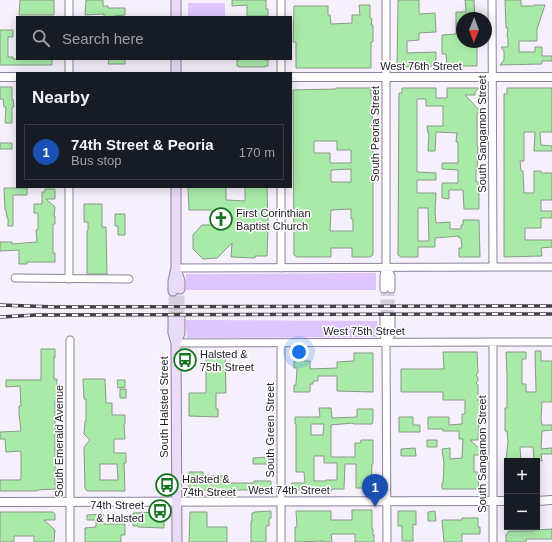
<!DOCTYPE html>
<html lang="en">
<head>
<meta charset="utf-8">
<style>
  body { margin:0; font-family:Arial,sans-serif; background:#242831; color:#f1f3f6 }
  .controls { position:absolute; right:12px; bottom:12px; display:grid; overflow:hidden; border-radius:0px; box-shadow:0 2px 10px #0003 }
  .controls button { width:36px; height:36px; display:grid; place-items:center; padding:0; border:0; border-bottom:1px solid #363941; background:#171b24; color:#f1f3f6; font:20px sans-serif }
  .compass { position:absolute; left:456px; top:12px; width:36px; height:36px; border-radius:50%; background:#171b24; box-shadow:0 2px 10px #0003; rotate:181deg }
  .you { position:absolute; left:299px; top:352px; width:14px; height:14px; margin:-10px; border:3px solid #fff; border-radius:50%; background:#1a73e8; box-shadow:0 0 0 6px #1a73e833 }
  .badge { display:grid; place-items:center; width:26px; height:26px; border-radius:50%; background:#db2777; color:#fff; font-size:13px; font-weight:700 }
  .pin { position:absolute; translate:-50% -33px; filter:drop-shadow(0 1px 2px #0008) }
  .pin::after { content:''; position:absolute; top:21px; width:14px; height:12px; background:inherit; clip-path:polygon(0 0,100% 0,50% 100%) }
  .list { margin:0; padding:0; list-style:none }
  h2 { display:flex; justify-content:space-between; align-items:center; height:52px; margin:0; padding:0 16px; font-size:17px }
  h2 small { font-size:13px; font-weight:400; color:#9ea1a6 }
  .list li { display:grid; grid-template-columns:26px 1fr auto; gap:12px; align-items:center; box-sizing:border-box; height:56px; margin:0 8px 8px; padding:0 8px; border:1px solid #363941; border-radius:0px }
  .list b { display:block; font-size:15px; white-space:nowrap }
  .list p { margin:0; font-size:13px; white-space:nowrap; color:#9ea1a6 }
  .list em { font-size:13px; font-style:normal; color:#9ea1a6 }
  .icon { flex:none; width:22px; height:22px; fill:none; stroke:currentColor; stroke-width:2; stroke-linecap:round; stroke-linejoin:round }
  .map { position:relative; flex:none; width:552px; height:542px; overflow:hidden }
  .search { position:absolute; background:#171b24; box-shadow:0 2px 10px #0003; left:16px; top:16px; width:276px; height:44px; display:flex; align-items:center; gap:10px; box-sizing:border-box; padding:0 14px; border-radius:0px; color:#9ea1a6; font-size:15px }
  .panel { position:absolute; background:#171b24; box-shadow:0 2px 10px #0003; left:16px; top:72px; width:276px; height:116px; border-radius:0px }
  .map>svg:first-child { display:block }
</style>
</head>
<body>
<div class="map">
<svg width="552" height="542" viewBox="0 0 552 542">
  <rect width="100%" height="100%" fill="#f5f0fb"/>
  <path fill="#dfc5fd" d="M188 3H225V17H188Z
    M376 273V290H186V274Z
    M186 320 377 321V337L187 338Z"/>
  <path fill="#a9eaa8" stroke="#869b86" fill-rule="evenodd" d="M20 0H54V15H19Z
    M86 0H103V6H108V8H125V15L114 16V17H104V14L85 15Z
    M232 0H266V9H268V16H247V5L232 6Z
    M398 0H419V14L435 13 436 32 419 33V40L407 41V53L436 52V66L397 67Z
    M465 0H474L475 18H462V42H477V66H447L446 54H442V35L456 34V12H466Z
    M505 0H521V6H534V5H545L537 29V41H519V52H535V47H542V56H552V61H542V64L500 65 504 60V51L501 47H508V38L507 36 508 28H506Z
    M359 5H370V18L372 19 371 25H373V42H371V68H296V42H293L294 6H328V15H330L331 24 352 23V15H360Z
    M0 30H13V37H8V57H13V59H52V65H0Z
    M109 59H125V64H108Z
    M239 59H265V60H268V66H265V67H239V66H237V60H239Z
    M0 87H12V100L13 99 14 107H12V123H5L6 107H4L3 99H0Z
    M336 88H371V95L372 100 373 169V255L370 257H352V248H331V257H297L294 255 293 90 336 89ZM314 141H337V150H351V163H330V153H314ZM351 169V182H331V170ZM351 209V219H353V231H330L331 210Z
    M402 88H436V98H447V88H479L475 92V95H465L482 113H477V146H478L477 170H476V182H479V209H464L463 190H449V199L442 198V183H458V170L442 169V163H458V142H456L457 133 436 132 435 151H428L429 133H428L427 126H443V106H426V99H417V172L436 173V180H417V193H436L435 212 436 223 450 222V229H461V225H463V220H479L480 257H459V248H462L461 238H459V236L435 238V247H418V257H401L398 255 399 93H402ZM418 208H428L429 241H418Z
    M507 88H552V132H540L541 145 552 146V151H534L535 132H524V161H520L521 171H523L524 193H534V171H541V173H552V200H541V211H552V218H541V228H525V240H552V247L541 248 542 256 504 257V94H507Z
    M0 143H12V149H0Z
    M188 187H226V200L245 201V187H267L268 228 267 256H255V258L231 257 232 243 217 258 203 259 193 249V235L202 225H216V213H212V210H189Z
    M4 188H27V195H13V226H8V218H7L6 210H5Z
    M45 189H55V199H46L55 207 54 216H55V224H53V253H55V262H27V264H19V250L0 251V242H12V244L37 242 36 230 38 229V213H34V204H42V192H45Z
    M84 204H102V227H106L107 274H87V231L88 230V222H84Z
    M115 214H125V235H118V226H115Z
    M41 349H55V358L54 357V379H57L56 401H55V484H56V489L37 490V491H0V480H20L21 479V451L6 452 5 439H0V432L21 431 19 413V406H21L20 386 6 387V380H41Z
    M535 351H541V361H552V402H542L541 419 542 425H552V430L542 431 541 449 552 448V454H541L542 461H534L533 447H520L521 461H506L508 441 507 431H505V408H507V375L506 352H526V359H522V384H526V392H536Z
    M443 352H477L478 373 476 375 478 378V381L476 383 478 385V401H480L478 440H470L480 449V455H474V472H477L479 489H442V483H443L444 463 442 449 450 448V459L462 458 463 439H459V431H443V429H428V417H449V425L462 424V414H465V400H443V392H401V369H444Z
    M354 353H373V392L337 391V376H318V381H313V384H310V392H294V385H296L297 368H294V361H310V369L337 368V362L354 361Z
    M206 354H225L226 393H216V409H218V417L189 416V393H206Z
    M83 379H105L106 403H112V415H125V424H124L125 439H114V453H126V463H124L125 491H87L85 488 84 447 90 440 84 434 85 421H86V399H84ZM100 464H117L118 480H100Z
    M117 380H125V387L118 388Z
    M120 389H126V398H120Z
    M319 408H331L332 418 357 417V409H373V421L372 424H353V423L331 425V457H355V443H360L361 440H373V464H372L371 488H356V464H345L344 489H332V490H292V483H305L304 472H296V424H295V417H320ZM311 424H324L323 435H311ZM314 456H324V463H337V480H326V481H314Z
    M399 417H413V425H420V432H399Z
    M427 440H437V447H427Z
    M415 448 416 456H401V449Z
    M269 457V464H253V458Z
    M189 472H203V476H227V483H254V481H271V490H190L189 488Z
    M352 510H372V529H373V535H374V542H355V534H331L332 542H323V541L295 542V527H297L296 511H331V520H352Z
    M271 511V518H269V526H266V542H251V521H252V513H254V512Z
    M398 511H416V525L413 524V541H402V526H398Z
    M435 511 436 521H428V512Z
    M0 512H53L55 514V520H44L55 530 54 542H34V536H14V542H0Z
    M164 512V528L138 527V526H133V513Z
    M190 512H207V527H227V542H189Z
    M103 514 104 524H125V535H121V542H85V528L96 527V520H87V515Z
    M462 518H478V527H480V534H462V542H444L442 520H462Z
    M552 529V539H526V542H506V535L509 531H533V530Z"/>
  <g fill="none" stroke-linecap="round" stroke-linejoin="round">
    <path stroke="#d5d0db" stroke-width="7" stroke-dasharray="7 3.5" stroke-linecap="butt" d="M384 317V289
      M391 317V289"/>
    <path stroke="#d5d0db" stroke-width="9" stroke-dasharray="9 4.5" stroke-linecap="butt" d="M173 318V291
      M180 318V289"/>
    <g stroke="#8d829b" stroke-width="9">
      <path id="minor" d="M69 0V17
        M281 0V17
        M492 0 493 267
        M69 59V73
        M281 59V73
        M69 187V279
        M281 187V268
        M386 267 391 276V289
        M176 268 552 267
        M15 278 129 279
        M384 289V275L386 267V0
        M384 317V335L386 342 387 542
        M386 342 391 335V317
        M493 342V542
        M176 343 552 342
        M281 343V542
        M70 542V340"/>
    </g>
    <g stroke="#8d829b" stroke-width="10">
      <path id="tertiary" d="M0 77H17
        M291 77H552
        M537 501 552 500
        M0 502 507 501"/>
    </g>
    <g stroke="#8d829b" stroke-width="11">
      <path id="secondary" d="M176 0V17
        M176 73V59
        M176 269 180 281V289
        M173 291V281L176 268V187
        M173 318V333L176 343 177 542
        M176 343 180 333V318"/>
    </g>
    <use href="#minor" stroke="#fff" stroke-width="7"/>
    <use href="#tertiary" stroke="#fff" stroke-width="8"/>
    <use href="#secondary" stroke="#eadcf8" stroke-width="9"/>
    <g stroke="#443f49" stroke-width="3.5">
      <path id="rail" d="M0 305 56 307 552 306
        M0 317 36 315 552 314"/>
    </g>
    <use href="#rail" stroke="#fff" stroke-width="2" stroke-dasharray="6" stroke-linecap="butt"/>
  </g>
  <defs>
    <g id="church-ring" transform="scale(1.15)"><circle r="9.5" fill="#fff" stroke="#187321" stroke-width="1.5"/><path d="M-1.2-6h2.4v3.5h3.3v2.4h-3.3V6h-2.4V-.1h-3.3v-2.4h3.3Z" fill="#187321"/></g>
    <g id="bus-ring" transform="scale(1.15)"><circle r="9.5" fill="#fff" stroke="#187321" stroke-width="1.5"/><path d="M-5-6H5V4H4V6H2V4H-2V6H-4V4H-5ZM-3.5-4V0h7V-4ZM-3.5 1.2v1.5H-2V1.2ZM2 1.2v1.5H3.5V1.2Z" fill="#187321"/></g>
  </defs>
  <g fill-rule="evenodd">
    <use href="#church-ring" x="221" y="219"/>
    <use href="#bus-ring" x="185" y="360"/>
    <use href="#bus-ring" x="167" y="485"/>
    <use href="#bus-ring" x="160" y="511"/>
  </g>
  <g text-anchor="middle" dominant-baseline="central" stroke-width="3" stroke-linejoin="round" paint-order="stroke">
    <g font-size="11" fill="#201b25" stroke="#fff">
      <text x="421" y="66">West 76th Street</text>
      <text transform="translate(375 134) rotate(-90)">South Peoria Street</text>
      <text transform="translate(482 134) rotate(-90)">South Sangamon Street</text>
      <text x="364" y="331">West 75th Street</text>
      <text transform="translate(164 407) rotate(-90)">South Halsted Street</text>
      <text transform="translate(270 430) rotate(-90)">South Green Street</text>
      <text transform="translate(59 441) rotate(-90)">South Emerald Avenue</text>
      <text transform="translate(482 454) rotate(-90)">South Sangamon Street</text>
      <text x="289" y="490">West 74th Street</text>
    </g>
    <g font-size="11" fill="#201b25" stroke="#fff" text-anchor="start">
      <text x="236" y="213">First Corinthian<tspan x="236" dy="13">Baptist Church</tspan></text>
      <text x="200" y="354">Halsted &amp;<tspan x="200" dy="13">75th Street</tspan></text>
      <text x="182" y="479">Halsted &amp;<tspan x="182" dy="13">74th Street</tspan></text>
      <text x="144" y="505" text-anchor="end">74th Street<tspan x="144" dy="13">&amp; Halsted</tspan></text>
    </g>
  </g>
</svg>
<div class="controls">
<button>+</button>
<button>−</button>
</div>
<svg class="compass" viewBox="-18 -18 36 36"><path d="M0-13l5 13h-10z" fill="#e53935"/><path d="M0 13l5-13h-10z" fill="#9ea1a6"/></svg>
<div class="you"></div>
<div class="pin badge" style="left:375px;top:507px;background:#1a4fb4">1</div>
<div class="search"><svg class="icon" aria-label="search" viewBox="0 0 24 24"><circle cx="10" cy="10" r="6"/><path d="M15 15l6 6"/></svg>Search here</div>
<section class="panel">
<h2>Nearby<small></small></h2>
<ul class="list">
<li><span class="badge" style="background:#1a4fb4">1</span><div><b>74th Street &amp; Peoria</b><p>Bus stop</p></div><em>170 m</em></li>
</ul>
</section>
</div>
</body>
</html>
